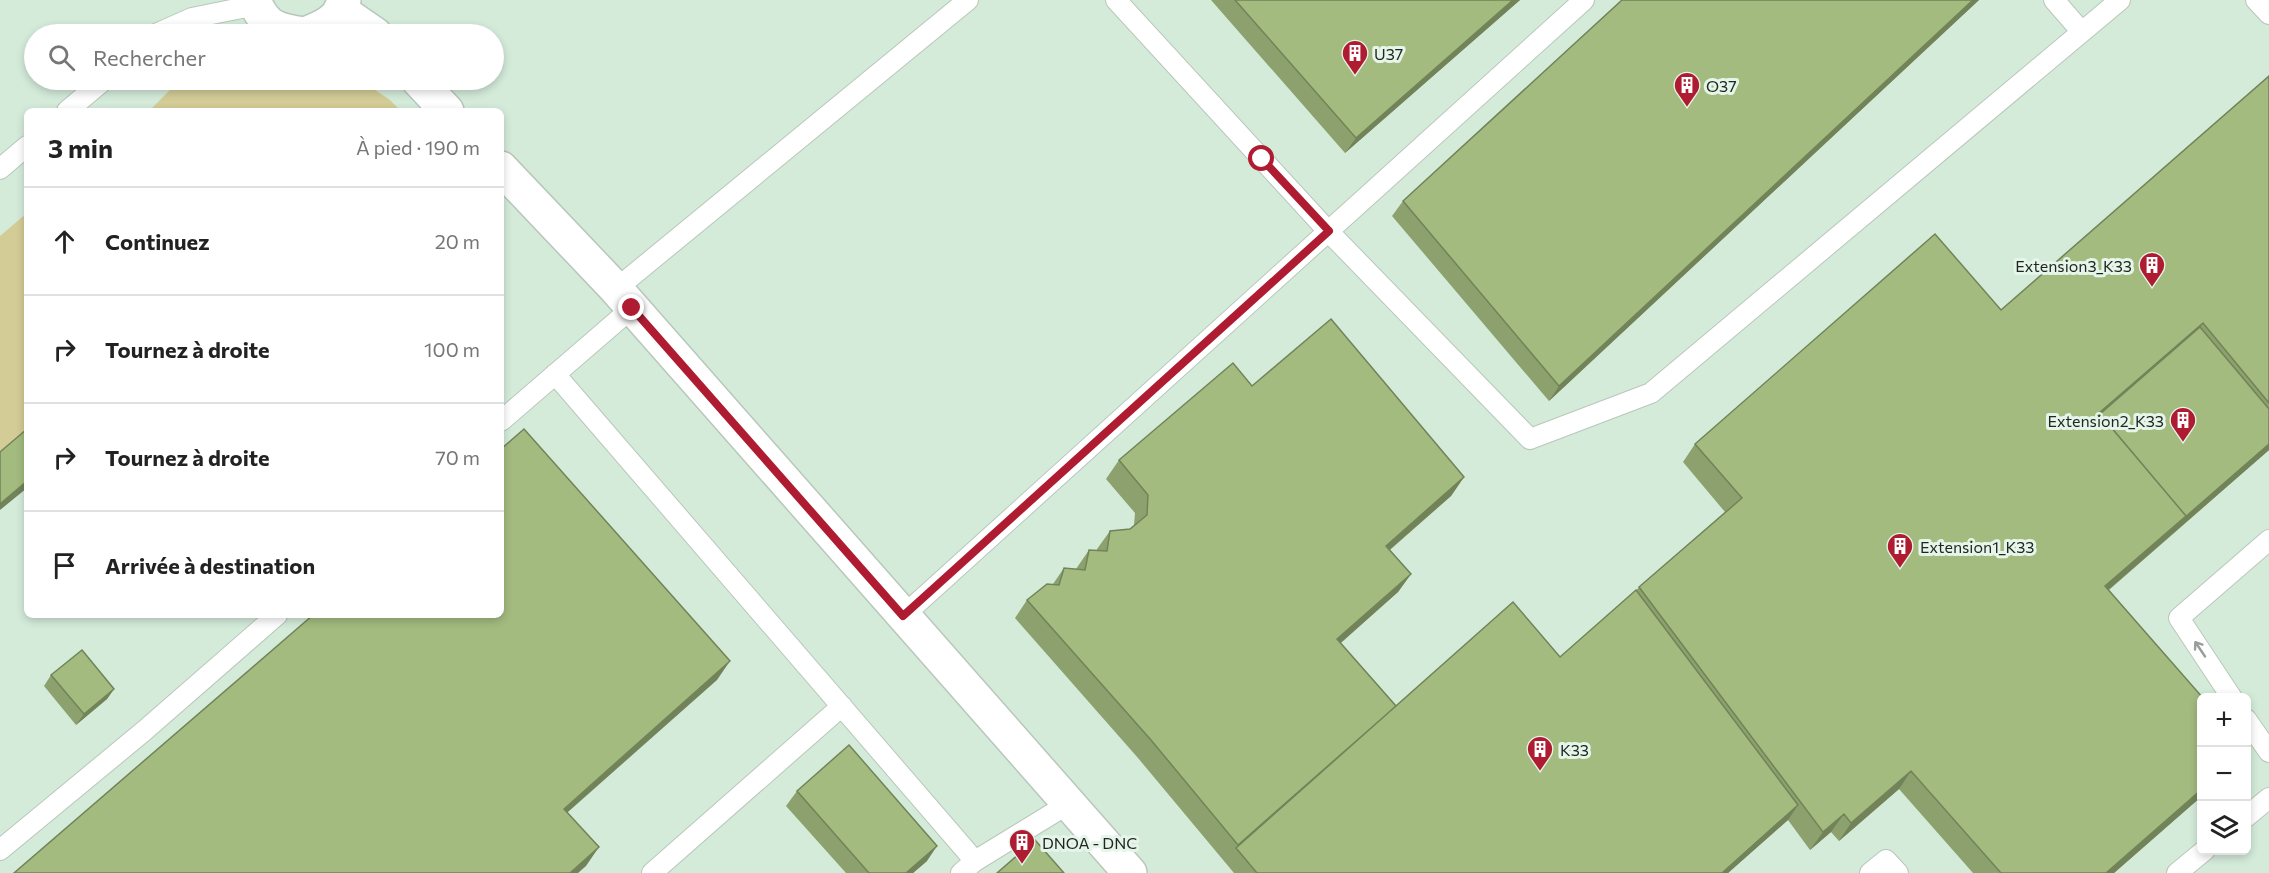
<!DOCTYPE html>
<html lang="fr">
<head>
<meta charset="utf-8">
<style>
  body { margin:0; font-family:Commissioner,sans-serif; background:#f2f2f2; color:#222 }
  .controls { position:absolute; right:18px; bottom:18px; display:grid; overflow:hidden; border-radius:9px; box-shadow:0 3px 9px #0003 }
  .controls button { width:54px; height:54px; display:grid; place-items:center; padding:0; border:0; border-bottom:2px solid #e0e0e0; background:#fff; color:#222; font:30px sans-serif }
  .stop { position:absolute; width:18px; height:18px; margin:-14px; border:4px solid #af1c31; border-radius:50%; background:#fff }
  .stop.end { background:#af1c31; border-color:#fff; box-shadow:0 2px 6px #0008 }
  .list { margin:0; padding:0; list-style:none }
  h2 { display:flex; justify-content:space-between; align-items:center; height:78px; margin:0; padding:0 24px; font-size:26px }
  h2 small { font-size:20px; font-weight:400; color:#767676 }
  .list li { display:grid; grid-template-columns:39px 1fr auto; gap:18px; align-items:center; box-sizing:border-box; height:108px; padding:0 24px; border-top:2px solid #e0e0e0 }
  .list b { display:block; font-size:22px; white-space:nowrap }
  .list em { font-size:20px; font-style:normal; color:#767676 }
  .icon { flex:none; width:33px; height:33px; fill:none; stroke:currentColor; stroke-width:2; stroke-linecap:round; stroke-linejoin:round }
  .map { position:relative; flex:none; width:2269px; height:873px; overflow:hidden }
  .search { position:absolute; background:#fff; box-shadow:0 3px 9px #0003; left:24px; top:24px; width:480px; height:66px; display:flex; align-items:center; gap:15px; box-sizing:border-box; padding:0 21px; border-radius:33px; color:#767676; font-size:22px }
  .panel { position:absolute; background:#fff; box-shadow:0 3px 9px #0003; left:24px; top:108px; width:480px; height:510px; border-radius:9px }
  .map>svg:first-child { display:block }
</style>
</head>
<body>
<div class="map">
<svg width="2269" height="873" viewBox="0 0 2269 873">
  <rect width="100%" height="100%" fill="#e5f5e9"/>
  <path fill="#d4ebda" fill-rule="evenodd" d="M0 0H2269V873H0ZM34 34H494V80H34ZM27 111H501V615H27ZM2202 698H2246V850H2202Z"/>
  <path fill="#d4cc96" d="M180 80H360L390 100 401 111H149Z
    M27 213V429L0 451V236Z"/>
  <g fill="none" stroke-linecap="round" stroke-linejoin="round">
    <g stroke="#b8c7bb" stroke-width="22">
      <path id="service" d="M1116 0 1328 231 1530 439 1651 393 2120 0
        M2054 0 2081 31
        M2256 0 2269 14
        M156 34 192 18 256 5
        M67 111 104 80
        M0 169 27 146
        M616 289 968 0
        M555 374 975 861
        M501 421 632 308
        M903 616 1584 0
        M2232 698 2179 618 2269 540
        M2246 719 2269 752
        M2246 817 2269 798
        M0 850 144 731 277 615
        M652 873 842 706
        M961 873 975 861 1068 804
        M1870 873 1886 860 1898 873
        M2177 873 2205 850"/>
    </g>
    <g stroke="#b8c7bb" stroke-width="36">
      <path id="minor" d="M254 0C265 27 276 30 304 34
        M340 10 375 34
        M305 34C321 28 341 20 344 0
        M418 80 447 111
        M501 168 616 289 1130 873"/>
    </g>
    <use href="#service" stroke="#fff" stroke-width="20"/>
    <use href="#minor" stroke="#fff" stroke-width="33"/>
  </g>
  <path fill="#8ca16d" d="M1211 0H1520L1345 153Z
    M1622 0H1979L1549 401 1392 216 1403 201Z
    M2269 76V450L2109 590 2202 698V796L2114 873H1973L1899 789 1839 841 1831 832 1810 850 1788 820 1728 873H1234L1138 758 1015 618 1027 600 1053 584 1064 568 1076 569 1089 550 1097 551V549L1110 531 1130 529 1134 525 1135 513 1106 479 1119 460 1252 386 1464 477 1451 496 1390 550 1411 574 1398 592 1340 643 1396 706 1560 657 1725 512 1683 462 1695 444 2001 310Z
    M51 675 114 689 107 699 76 725 44 686Z
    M797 791 927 861 913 873H846L786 806Z"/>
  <path fill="#728359" d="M1513 0H1520L1345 153 1356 138Z
    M1973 0H1979L1549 401 1559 386Z
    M2203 323 2190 341 2099 420V413Z
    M2269 444V450L2092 604 2105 586Z
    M1464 477 1451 496 1373 564 1386 546Z
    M27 481V488L0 510V504Z
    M1411 574 1398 592 1324 658 1337 639Z
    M730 661 717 680 551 827 564 809Z
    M114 689 107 699 76 725 84 714Z
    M1911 771 1899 789 1839 841 1851 823Z
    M2202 789V796L2114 873H2106Z
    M1798 805 1788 820 1728 873H1722Z
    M1844 814 1831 832 1810 850 1823 832Z
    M937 846 927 861 913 873H906Z
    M599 847 586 866 578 873H570Z"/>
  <path fill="#a3bb7f" stroke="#728359" stroke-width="1.5" d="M1235 0H1513L1356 138Z
    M1622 0H1973L1559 386 1403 201Z
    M2269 76V403L2203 323 2099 413 2186 516 2105 586 2203 698H2202V789L2106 873H2001L1911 771 1851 823 1844 814 1823 832 1639 587 1742 498 1695 444 1935 234 2001 310Z
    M1331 319 1464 477 1386 546 1411 574 1337 639 1396 706 1238 845 1151 740 1027 600 1047 584 1059 585 1064 568 1085 570 1089 550 1107 551 1110 531 1130 529 1147 515 1148 495 1119 460 1233 363 1252 386Z
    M2200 327 2269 409V444L2183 519 2186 516 2100 414Z
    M27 429V481L0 504V452Z
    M524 429 730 661 564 809 599 847 570 873H14L313 615H501V449Z
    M1636 590 1798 805 1722 873H1257L1236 848 1513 602 1560 657Z
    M82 650 114 689 84 714 51 675Z
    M849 745 937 846 906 873H869L797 791Z
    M1035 840 1064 873H997Z"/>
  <defs><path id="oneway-shaft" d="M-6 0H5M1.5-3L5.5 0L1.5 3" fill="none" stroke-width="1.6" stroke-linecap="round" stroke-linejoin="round" transform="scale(1.5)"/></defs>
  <use stroke="#9a9d9b" href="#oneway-shaft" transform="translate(2200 649) rotate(-124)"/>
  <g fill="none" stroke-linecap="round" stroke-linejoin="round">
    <path stroke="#af1c31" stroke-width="8" d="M632 308 903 616 1329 231 1262 159"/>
  </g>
  <defs>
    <g id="building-pin" transform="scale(1.35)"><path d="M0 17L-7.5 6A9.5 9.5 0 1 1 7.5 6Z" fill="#af1c31" stroke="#e5f5e9"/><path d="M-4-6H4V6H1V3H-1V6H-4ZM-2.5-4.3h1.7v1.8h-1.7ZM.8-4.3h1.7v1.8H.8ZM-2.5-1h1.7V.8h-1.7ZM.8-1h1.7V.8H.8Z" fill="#fff"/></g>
  </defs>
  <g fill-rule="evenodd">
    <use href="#building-pin" x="1355" y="53"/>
    <use href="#building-pin" x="1687" y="85"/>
    <use href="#building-pin" x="2152" y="265"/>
    <use href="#building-pin" x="2183" y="420"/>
    <use href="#building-pin" x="1900" y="546"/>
    <use href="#building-pin" x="1540" y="749"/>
    <use href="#building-pin" x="1022" y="842"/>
  </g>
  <g text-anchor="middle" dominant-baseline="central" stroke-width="6" stroke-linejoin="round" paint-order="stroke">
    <g font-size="16" fill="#1f2521" stroke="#e5f5e9" text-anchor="start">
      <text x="1374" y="53">U37</text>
      <text x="1706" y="85">O37</text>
      <text x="2132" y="265" text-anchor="end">Extension3_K33</text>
      <text x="2164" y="420" text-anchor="end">Extension2_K33</text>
      <text x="1920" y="546">Extension1_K33</text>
      <text x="1560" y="749">K33</text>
      <text x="1042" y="842">DNOA - DNC</text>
    </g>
  </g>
</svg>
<div class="controls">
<button>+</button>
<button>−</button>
<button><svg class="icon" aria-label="layers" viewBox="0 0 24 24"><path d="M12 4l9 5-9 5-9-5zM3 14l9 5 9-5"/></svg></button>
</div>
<div class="stop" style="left:1262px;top:159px"></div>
<div class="stop end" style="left:632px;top:308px"></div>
<div class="search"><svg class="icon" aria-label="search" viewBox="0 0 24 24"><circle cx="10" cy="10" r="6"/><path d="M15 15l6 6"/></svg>Rechercher</div>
<section class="panel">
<h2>3 min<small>À pied · 190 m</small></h2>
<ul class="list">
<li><svg class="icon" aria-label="ahead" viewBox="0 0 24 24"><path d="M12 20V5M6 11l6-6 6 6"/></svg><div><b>Continuez</b></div><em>20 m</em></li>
<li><svg class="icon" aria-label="right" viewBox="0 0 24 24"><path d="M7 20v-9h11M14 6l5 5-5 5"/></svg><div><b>Tournez à droite</b></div><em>100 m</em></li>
<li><svg class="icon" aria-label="right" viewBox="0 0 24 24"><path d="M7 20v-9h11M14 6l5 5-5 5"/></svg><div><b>Tournez à droite</b></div><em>70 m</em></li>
<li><svg class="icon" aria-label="arrive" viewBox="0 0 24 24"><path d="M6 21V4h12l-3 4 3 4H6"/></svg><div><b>Arrivée à destination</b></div></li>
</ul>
</section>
</div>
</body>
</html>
